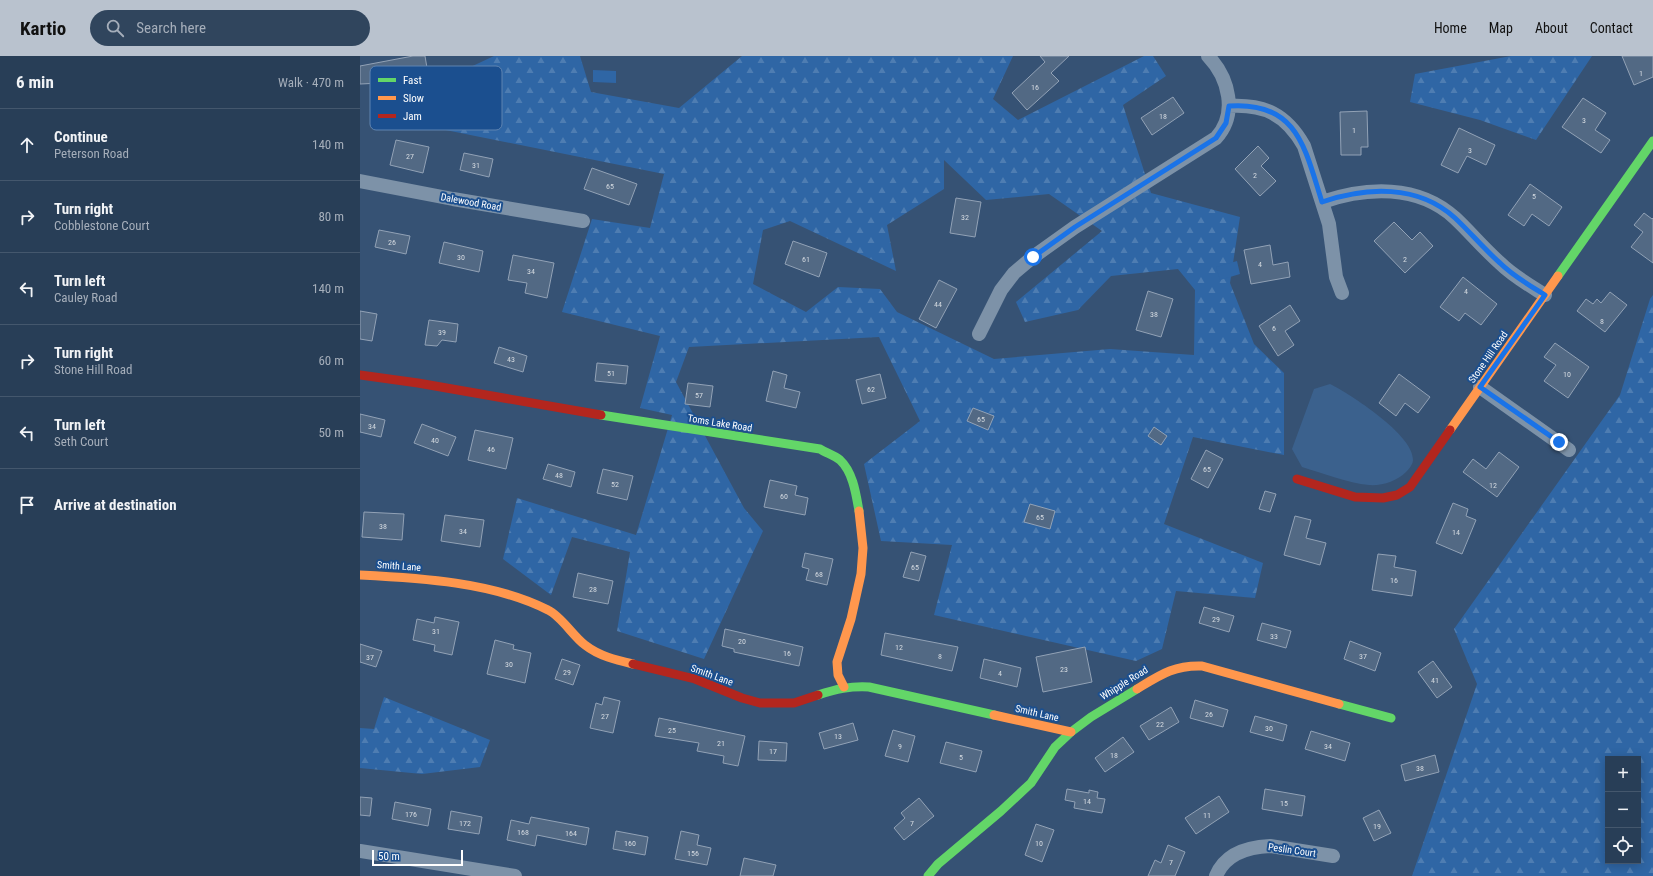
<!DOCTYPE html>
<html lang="en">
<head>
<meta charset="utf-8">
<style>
  body { margin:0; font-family:"Roboto Condensed",sans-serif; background:#30455d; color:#f1f3f6 }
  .controls { position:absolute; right:12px; bottom:12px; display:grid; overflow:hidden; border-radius:0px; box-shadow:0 2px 10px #0003 }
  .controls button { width:36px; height:36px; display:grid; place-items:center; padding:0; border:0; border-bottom:1px solid #44576d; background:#283e57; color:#f1f3f6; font:20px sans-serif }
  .scale { position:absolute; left:12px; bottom:10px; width:91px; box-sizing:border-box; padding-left:4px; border:2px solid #fff; border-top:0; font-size:11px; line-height:14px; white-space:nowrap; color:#fff; -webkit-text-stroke:3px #1b4f8f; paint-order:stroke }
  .stop { position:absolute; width:12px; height:12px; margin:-9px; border:3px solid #1a73e8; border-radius:50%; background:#fff }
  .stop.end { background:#1a73e8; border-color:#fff; box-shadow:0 1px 4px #0008 }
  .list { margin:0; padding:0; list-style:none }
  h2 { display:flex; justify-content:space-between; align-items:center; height:52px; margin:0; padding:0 16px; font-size:17px }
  h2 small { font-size:13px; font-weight:400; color:#a5aeba }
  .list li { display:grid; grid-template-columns:26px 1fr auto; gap:12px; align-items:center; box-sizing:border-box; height:72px; padding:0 16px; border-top:1px solid #44576d }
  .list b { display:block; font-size:15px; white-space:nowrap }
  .list p { margin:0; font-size:13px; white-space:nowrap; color:#a5aeba }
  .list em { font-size:13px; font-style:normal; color:#a5aeba }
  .icon { flex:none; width:22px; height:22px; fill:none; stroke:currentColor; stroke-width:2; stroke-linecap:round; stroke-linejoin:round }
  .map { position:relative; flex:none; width:1293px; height:820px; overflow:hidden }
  header { display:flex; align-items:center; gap:24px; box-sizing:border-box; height:56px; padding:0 20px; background:#b9c2ce; color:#111 }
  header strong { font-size:19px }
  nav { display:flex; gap:22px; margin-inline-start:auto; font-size:14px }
  .search { width:280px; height:36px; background:#30455d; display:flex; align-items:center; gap:10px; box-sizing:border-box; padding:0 14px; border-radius:22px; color:#a5aeba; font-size:15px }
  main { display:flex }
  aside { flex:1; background:#283e57 }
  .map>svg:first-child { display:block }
</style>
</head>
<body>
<header>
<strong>Kartio</strong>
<div class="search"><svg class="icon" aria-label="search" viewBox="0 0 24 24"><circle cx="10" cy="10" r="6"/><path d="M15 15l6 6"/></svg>Search here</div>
<nav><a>Home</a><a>Map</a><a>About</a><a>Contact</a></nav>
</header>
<main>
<aside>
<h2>6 min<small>Walk · 470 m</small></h2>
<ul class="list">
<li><svg class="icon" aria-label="ahead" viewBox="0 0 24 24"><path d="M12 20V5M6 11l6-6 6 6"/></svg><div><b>Continue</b><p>Peterson Road</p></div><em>140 m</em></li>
<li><svg class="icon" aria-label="right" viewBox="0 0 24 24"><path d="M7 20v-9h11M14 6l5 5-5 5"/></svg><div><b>Turn right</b><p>Cobblestone Court</p></div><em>80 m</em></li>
<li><svg class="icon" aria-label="left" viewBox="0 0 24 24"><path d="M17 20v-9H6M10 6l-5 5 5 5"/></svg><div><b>Turn left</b><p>Cauley Road</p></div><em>140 m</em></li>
<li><svg class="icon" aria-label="right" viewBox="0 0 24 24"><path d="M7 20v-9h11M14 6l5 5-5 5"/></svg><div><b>Turn right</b><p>Stone Hill Road</p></div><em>60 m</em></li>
<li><svg class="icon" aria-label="left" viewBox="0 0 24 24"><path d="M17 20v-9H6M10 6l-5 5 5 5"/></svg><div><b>Turn left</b><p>Seth Court</p></div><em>50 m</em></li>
<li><svg class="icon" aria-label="arrive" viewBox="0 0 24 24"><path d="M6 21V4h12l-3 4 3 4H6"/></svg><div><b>Arrive at destination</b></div></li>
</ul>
</aside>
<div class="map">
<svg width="1293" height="820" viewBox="0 0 1293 820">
  <defs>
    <pattern id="forest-firs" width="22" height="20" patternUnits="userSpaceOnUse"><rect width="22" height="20" fill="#2f66a5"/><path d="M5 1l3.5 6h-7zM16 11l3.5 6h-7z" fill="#4e7db2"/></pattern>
  </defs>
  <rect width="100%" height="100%" fill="#365274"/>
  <path fill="url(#forest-firs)" fill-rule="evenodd" d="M134 0H220L231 36 319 52 382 0H653L633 43 658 64 784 0H793L806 20 763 49 791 137 880 161 870 227 894 288 924 317V399L833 381 804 468 903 507 895 542 816 535 802 593 776 605 574 559 592 489 521 485 504 408 560 365 519 281 329 291 316 326 384 452 403 475 344 603 257 575 270 496 212 481 191 539 143 503 157 442 276 479 312 359 280 352 300 280 202 256 232 163 290 172 304 118 41 65 42 43ZM584 104 626 144 689 138 742 175 656 246 665 266 718 254 751 220 818 213 835 234 834 299 750 293 634 303 537 256 520 233 478 231 446 256 393 228 403 174 430 165 536 215 527 169 584 133Z
    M1151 0H1232L1176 84 1120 64 1050 46 1055 18Z
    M1293 239V820H1052L1117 628 1094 573 1260 339 1290 243ZM1248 703H1278V805H1248Z
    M24 641 130 684 120 711 62 718 0 712V672L14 673Z"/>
  <path fill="#2f66a5" d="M233 14 256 15V27L233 26Z
    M877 205 880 218 860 224 856 211Z"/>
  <path fill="#3b618d" d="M970 328C990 338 1054 379 1053 404 1053 408 1049 413 1046 416 1037 425 1022 430 1009 429 988 427 962 417 942 411L932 393 954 333Z"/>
  <path fill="#526984" stroke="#92a2b6" d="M53 0H65L68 18 22 27 0 28V10Z
    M680 0H709L691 17 699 25 667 54 652 37 685 6Z
    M1262 0H1293V21L1274 29Z
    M813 41 824 57 792 79 781 62Z
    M1223 42 1246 57 1235 74 1250 84 1241 97 1202 71Z
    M1007 55 1008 91H1001V99H981L980 56Z
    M1099 72 1135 89 1126 109 1107 100 1098 117 1081 109Z
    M36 84 69 91 63 117 30 109Z
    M898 90 909 102 901 110 916 125 900 140 875 113Z
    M104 97 133 103 129 121 100 114Z
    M232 112 277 128 269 149 224 133Z
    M1170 128 1202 151 1189 170 1172 158 1164 170 1148 159Z
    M596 142 621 146 615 181 590 177Z
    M1284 157 1292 163 1293 162V207L1271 191 1283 176 1274 169Z
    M1034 166 1052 184 1060 176 1073 190 1045 217 1014 185Z
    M19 174 50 180 46 198 15 191Z
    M433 185 467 197 459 221 425 208Z
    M84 186 123 195 119 216 79 207Z
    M910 189 913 209 928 206 930 221 891 228 884 194Z
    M153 199 194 207 187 242 165 237 167 227 148 224Z
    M1103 221 1137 248 1121 269 1105 257 1099 265 1080 251Z
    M579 224 597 233 576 272 559 263Z
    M788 235 813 243 801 281 776 274Z
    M1250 236 1267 249 1245 276 1217 255 1226 243 1233 248 1237 243 1241 247Z
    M930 249 940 265 925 275 934 289 918 300 899 270Z
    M0 255 17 258 12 285 0 283Z
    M69 264 98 268 96 286 82 284 77 290 65 289Z
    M1195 287 1229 311 1208 342 1184 325 1196 309 1184 301Z
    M139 291 167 300 163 316 134 307Z
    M237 307 268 310 266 328 235 325Z
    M413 315 427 319 424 332 440 336 436 352 406 345Z
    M520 318 526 342 502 348 496 324Z
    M1039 318 1070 341 1058 357 1045 347 1036 360 1019 347Z
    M328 327 353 330 350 351 325 348Z
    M613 352 634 360 628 374 607 365Z
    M0 358 25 364 21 381 0 376Z
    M62 368 96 381 88 400 54 387Z
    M794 371 807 380 801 389 788 380Z
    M115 374 153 382 146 413 108 404Z
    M846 394 863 403 848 432 831 423Z
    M1139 396 1159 411 1137 441 1103 416 1113 403 1126 413Z
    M188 408 215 416 211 431 183 423Z
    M243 413 273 420 267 444 237 437Z
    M410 424 437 430 435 439 448 442 445 459 404 451Z
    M905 435 916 438 910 456 899 453Z
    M1093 447 1108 453 1106 460 1116 464 1102 498 1076 487Z
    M670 448 695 455 690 473 664 466Z
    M4 456 44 458 42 484 2 481Z
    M85 459 124 464 120 491 81 485Z
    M935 460 951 464 946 482 966 487 960 509 924 499Z
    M551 496 566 500 559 525 543 521Z
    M445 497 473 503 467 529 446 524 449 513 442 511Z
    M1018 498 1036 500 1034 511 1056 515 1052 540 1012 534Z
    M218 517 253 525 248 548 213 541Z
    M844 551 874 560 869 576 839 567Z
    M75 561 99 566 92 599 74 595 75 589 53 584 57 563 74 567Z
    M902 567 931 575 926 592 897 584Z
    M365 573 443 591 439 610 374 596V593L362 590Z
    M525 577 598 591 592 615 521 599Z
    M135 584 154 589 153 593 171 597 165 627 127 618Z
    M990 585 1021 597 1015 615 984 603Z
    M0 588 22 595 16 611 0 606Z
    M725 591 732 626 683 636 676 601Z
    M202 603 220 609 213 629 195 623Z
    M624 603 661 612 657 631 620 622Z
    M1073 605 1092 631 1077 642 1058 616Z
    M244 641 260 645 253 677 230 672 236 647 242 649Z
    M835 644 868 654 863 671 830 662Z
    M811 651 819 666 789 684 780 670Z
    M895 660 927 669 923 685 890 676Z
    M299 662 385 680 378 710 363 707 364 700 337 695 339 687 295 680Z
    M493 667 498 684 464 693 459 677Z
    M533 674 555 680 548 706 525 700Z
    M951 675 990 687 985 705 945 693Z
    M763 681 774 696 745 716 735 702Z
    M399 685 427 687 426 705 398 704Z
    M586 686 622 695 616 716 580 707Z
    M1075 699 1079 716 1045 725 1041 709Z
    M707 733 729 737V734L738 736 737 742 745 743 742 757 714 752 715 746 705 744Z
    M905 733 945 740 942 760 902 753Z
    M859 740 869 756 836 778 825 762Z
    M0 741 12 742 10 760 0 759Z
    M559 742 574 760 544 784 534 772 545 762 541 757Z
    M35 746 71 753 68 770 32 763Z
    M1019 754 1031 777 1014 785 1003 762Z
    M91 755 122 761 119 778 88 773Z
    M171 761 229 772 226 789 177 779 175 790 147 784 151 764 169 768Z
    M676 768 694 774 682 806 665 799Z
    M256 775 288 781 285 799 253 793Z
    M321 775 339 779 337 789 351 792 347 809 315 803Z
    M808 789 825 796 815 820H788L795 804 801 807Z
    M384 802 416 809 413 820H380Z"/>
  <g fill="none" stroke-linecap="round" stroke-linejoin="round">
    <path stroke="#7d92a8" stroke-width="14" d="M869 50C904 48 926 58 944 90L969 168 976 221 982 237
      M0 125 93 143 223 165
      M962 146C1006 131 1058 128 1095 162 1110 176 1124 193 1140 207 1153 220 1169 229 1185 239
      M619 278 641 234 654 217 673 201 715 171 856 82C878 58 869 22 848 0
      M1120 331 1209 394
      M0 795 155 820
      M856 820C865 798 888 791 910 790L973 800"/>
    <path stroke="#63d668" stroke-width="9" d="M1198 220 1293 85
      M241 359 460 393C466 397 474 399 480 404 493 416 496 438 499 455
      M458 639C476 633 490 630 509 631L634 659
      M979 648 1031 662
      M568 820 578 808 641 755 671 727 695 691 711 676 731 661 777 633"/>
    <path stroke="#ff974d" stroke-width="9" d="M1090 374 1198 220
      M0 519C60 522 133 526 188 554 201 560 213 580 225 589 239 600 256 604 273 608
      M484 631 478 619 477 606 491 563 501 518 503 492 499 455
      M777 633C800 619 814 609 842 610L979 648
      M634 659 711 676"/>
    <path stroke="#b3261e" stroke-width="9" d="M0 319 58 327 241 359
      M937 423 995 441 1023 442 1037 439 1050 431 1090 374
      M273 608 335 623 382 642 400 647H434L458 639"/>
  </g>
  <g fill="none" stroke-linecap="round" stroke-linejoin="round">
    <path stroke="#1a73e8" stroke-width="5" d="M673 201 715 171 856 82 866 67 869 50C938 45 945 93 962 146 1006 131 1058 128 1095 162 1110 176 1124 193 1140 207 1153 220 1169 229 1185 239L1120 331 1199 386"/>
  </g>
  <g text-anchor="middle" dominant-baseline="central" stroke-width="4" stroke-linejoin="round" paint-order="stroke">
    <g font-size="8" fill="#d4dae0">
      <text x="1281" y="17">1</text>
      <text x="675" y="31">16</text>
      <text x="803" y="60">18</text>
      <text x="1224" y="64">3</text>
      <text x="994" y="74">1</text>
      <text x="1110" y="94">3</text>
      <text x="50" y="100">27</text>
      <text x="116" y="109">31</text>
      <text x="895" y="119">2</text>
      <text x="250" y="130">65</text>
      <text x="1174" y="140">5</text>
      <text x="605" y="161">32</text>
      <text x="32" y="186">26</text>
      <text x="101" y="201">30</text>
      <text x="446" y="203">61</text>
      <text x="1045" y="203">2</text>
      <text x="900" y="208">4</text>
      <text x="171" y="215">34</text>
      <text x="1106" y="235">4</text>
      <text x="578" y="248">44</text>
      <text x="794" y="258">38</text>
      <text x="1242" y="265">8</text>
      <text x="914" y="272">6</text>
      <text x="82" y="276">39</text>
      <text x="151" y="303">43</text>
      <text x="251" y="317">51</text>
      <text x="1207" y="318">10</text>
      <text x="511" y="333">62</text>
      <text x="339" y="339">57</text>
      <text x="621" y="363">65</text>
      <text x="12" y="370">34</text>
      <text x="75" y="384">40</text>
      <text x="131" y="393">46</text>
      <text x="847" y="413">65</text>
      <text x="199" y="419">48</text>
      <text x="255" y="428">52</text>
      <text x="1133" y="429">12</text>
      <text x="424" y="440">60</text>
      <text x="680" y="461">65</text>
      <text x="23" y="470">38</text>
      <text x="103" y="475">34</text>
      <text x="1096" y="476">14</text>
      <text x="555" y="511">65</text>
      <text x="459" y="518">68</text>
      <text x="1034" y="524">16</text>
      <text x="233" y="533">28</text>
      <text x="856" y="563">29</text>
      <text x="76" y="575">31</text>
      <text x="914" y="580">33</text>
      <text x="382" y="585">20</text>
      <text x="539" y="591">12</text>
      <text x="427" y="597">16</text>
      <text x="580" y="600">8</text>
      <text x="1003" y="600">37</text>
      <text x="10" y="601">37</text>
      <text x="149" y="608">30</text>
      <text x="704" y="613">23</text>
      <text x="207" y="616">29</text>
      <text x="640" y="617">4</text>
      <text x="1075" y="624">41</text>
      <text x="849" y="658">26</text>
      <text x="245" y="660">27</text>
      <text x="800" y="668">22</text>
      <text x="909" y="672">30</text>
      <text x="312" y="674">25</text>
      <text x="478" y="680">13</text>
      <text x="361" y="687">21</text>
      <text x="540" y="690">9</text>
      <text x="968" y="690">34</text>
      <text x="413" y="695">17</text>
      <text x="754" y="699">18</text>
      <text x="601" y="701">5</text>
      <text x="1060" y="712">38</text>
      <text x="727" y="745">14</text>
      <text x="924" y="747">15</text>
      <text x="51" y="758">176</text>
      <text x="847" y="759">11</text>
      <text x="105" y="767">172</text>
      <text x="552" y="767">7</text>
      <text x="1017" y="770">19</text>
      <text x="163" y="776">168</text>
      <text x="211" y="777">164</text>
      <text x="270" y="787">160</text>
      <text x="679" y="787">10</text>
      <text x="333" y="797">156</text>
      <text x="811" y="806">7</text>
    </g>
    <g font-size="10" fill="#fff" stroke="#1b4f8f">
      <text transform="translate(111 146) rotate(10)">Dalewood Road</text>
      <text transform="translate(1128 301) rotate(-55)">Stone Hill Road</text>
      <text transform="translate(360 367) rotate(9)">Toms Lake Road</text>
      <text transform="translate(39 510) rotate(4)">Smith Lane</text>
      <text transform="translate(352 619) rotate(20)">Smith Lane</text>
      <text transform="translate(764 627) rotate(-32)">Whipple Road</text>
      <text transform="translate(677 657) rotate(13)">Smith Lane</text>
      <text transform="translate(932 794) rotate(8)">Peslin Court</text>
    </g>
  </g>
  <rect x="10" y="10" width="132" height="64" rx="6" fill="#1b4f8f" stroke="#5f84b1" stroke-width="1"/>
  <rect x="18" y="22" width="18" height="4" fill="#63d668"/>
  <rect x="18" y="40" width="18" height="4" fill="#ff974d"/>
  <rect x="18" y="58" width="18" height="4" fill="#b3261e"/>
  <g font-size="11" fill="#fff">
    <text x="43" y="28">Fast</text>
    <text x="43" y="46">Slow</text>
    <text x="43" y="64">Jam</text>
  </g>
</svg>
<div class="controls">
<button>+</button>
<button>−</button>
<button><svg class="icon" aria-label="locate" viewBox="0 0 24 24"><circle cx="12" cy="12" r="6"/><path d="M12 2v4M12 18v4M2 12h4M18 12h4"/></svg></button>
</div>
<div class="scale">50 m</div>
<div class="stop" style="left:673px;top:201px"></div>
<div class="stop end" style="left:1199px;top:386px"></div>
</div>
</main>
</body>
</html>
